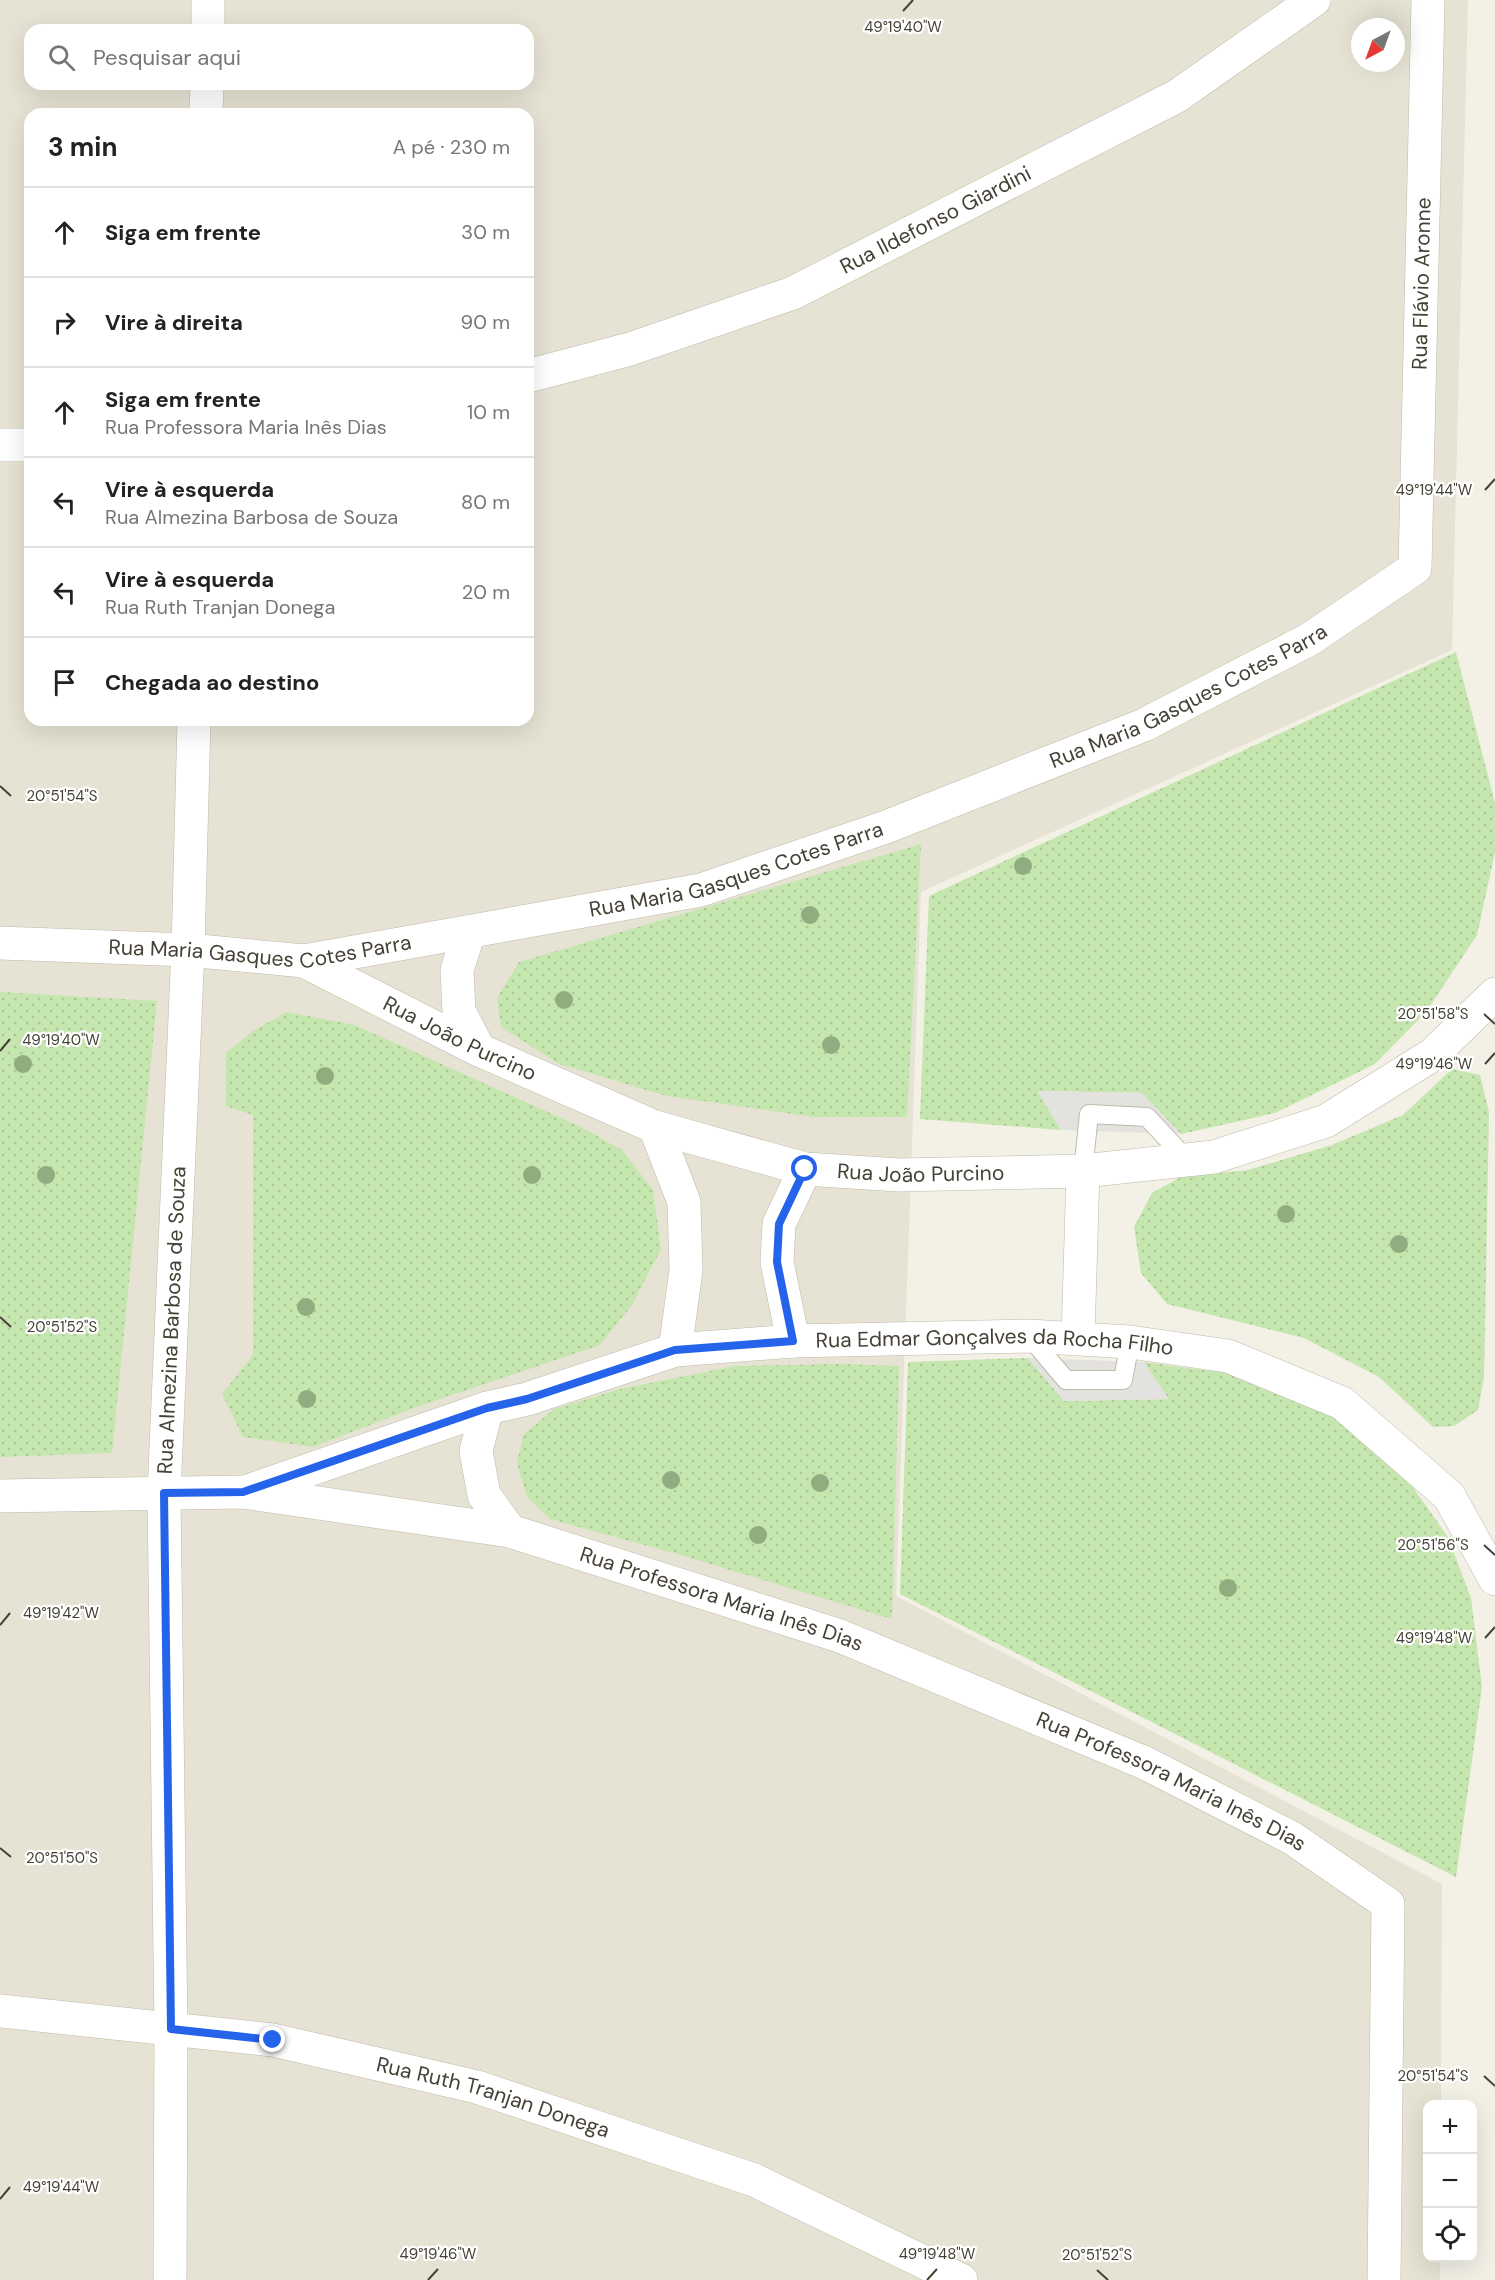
<!DOCTYPE html>
<html lang="pt">
<head>
<meta charset="utf-8">
<style>
  body { margin:0; font-family:"DM Sans",sans-serif; background:#f6f6f6; color:#222 }
  .controls { position:absolute; right:18px; bottom:18px; display:grid; overflow:hidden; border-radius:12px; box-shadow:0 6px 24px #0002 }
  .controls button { width:54px; height:54px; display:grid; place-items:center; padding:0; border:0; border-bottom:2px solid #e0e0e0; background:#fff; color:#222; font:30px sans-serif }
  .compass { position:absolute; left:1351px; top:18px; width:54px; height:54px; border-radius:50%; background:#fff; box-shadow:0 6px 24px #0002; rotate:221deg }
  .stop { position:absolute; width:18px; height:18px; margin:-14px; border:4px solid #2563eb; border-radius:50%; background:#fff }
  .stop.end { background:#2563eb; border-color:#fff; box-shadow:0 2px 6px #0008 }
  .list { margin:0; padding:0; list-style:none }
  h2 { display:flex; justify-content:space-between; align-items:center; height:78px; margin:0; padding:0 24px; font-size:26px }
  h2 small { font-size:20px; font-weight:400; color:#767676 }
  .list li { display:grid; grid-template-columns:39px 1fr auto; gap:18px; align-items:center; box-sizing:border-box; height:90px; padding:0 24px; border-top:2px solid #e0e0e0 }
  .list b { display:block; font-size:22px; white-space:nowrap }
  .list p { margin:0; font-size:20px; white-space:nowrap; color:#767676 }
  .list em { font-size:20px; font-style:normal; color:#767676 }
  .icon { flex:none; width:33px; height:33px; fill:none; stroke:currentColor; stroke-width:2; stroke-linecap:round; stroke-linejoin:round }
  .map { position:relative; flex:none; width:1495px; height:2280px; overflow:hidden }
  .search { position:absolute; background:#fff; box-shadow:0 6px 24px #0002; left:24px; top:24px; width:510px; height:66px; display:flex; align-items:center; gap:15px; box-sizing:border-box; padding:0 21px; border-radius:18px; color:#767676; font-size:22px }
  .panel { position:absolute; background:#fff; box-shadow:0 6px 24px #0002; left:24px; top:108px; width:510px; height:618px; border-radius:18px }
  .map>svg:first-child { display:block }
</style>
</head>
<body>
<div class="map">
<svg width="1495" height="2280" viewBox="0 0 1495 2280">
  <defs>
    <pattern id="green-dots" width="8" height="8" patternUnits="userSpaceOnUse" patternTransform="scale(1.5)"><rect width="8" height="8" fill="#c6e6af"/><path d="M2 2h.1M6 6h.1" fill="none" stroke="#abc697" stroke-width="1.8" stroke-linecap="round"/></pattern>
  </defs>
  <rect width="100%" height="100%" fill="#f3f0e6"/>
  <path fill="#e6e3d4" fill-rule="evenodd" d="M0 0H1468L1452 650 921 892 896 1596 1442 1884 1441 2104H1428V2258H1440V2280H0ZM1360 27H1396V63H1360ZM30 30H528V84H30ZM30 114H528V720H30Z"/>
  <path fill="url(#green-dots)" d="M1456 652 1495 803V852L1477 935 1426 1012 1375 1064 1275 1113 1181 1134 1142 1093 1038 1091 1061 1130 920 1119 929 896Z
    M921 844 907 1117H814L667 1096 559 1064 501 1027 497 998 519 962Z
    M0 992 157 1001 112 1453 0 1457Z
    M287 1012 355 1025 581 1127 622 1150 653 1190 661 1249 632 1305 600 1345 417 1407 313 1447 243 1437 222 1394 253 1355V1115L226 1106V1053L253 1031Z
    M1452 1069 1480 1075 1489 1112 1484 1378 1478 1410 1454 1426 1433 1427 1379 1377 1304 1338 1167 1304 1141 1273 1134 1227 1152 1193 1181 1177 1248 1170 1332 1145 1403 1115Z
    M1028 1358 1064 1401 1168 1399 1144 1362 1233 1374 1297 1396 1352 1428 1405 1476 1448 1537 1471 1598 1482 1687 1456 1877 900 1594 908 1362Z
    M840 1364 899 1366 892 1619 677 1554 550 1519 527 1497 517 1463 523 1435 554 1409 620 1389 735 1366Z"/>
  <path fill="#e4e2de" d="M1037 1091 1142 1093 1181 1134 1061 1130Z
    M1028 1358 1144 1362 1169 1399 1064 1401Z"/>
  <g fill="none" stroke-linecap="round" stroke-linejoin="round">
    <g stroke="#beb9a9" stroke-width="20">
      <path id="lane" d="M1083 1171 1089 1114 1147 1117 1187 1160
        M1029 1336 1066 1380H1123L1130 1342"/>
    </g>
    <g stroke="#beb9a9" stroke-width="34">
      <g id="street">
        <path d="M208 30V0"/>
        <path d="M206 114 207 84"/>
        <path id="s1" d="M528 376 630 349 793 293 1177 96 1314 0"/>
        <path d="M0 445H30"/>
        <path d="M469 932 457 970 459 1011 479 1050"/>
        <path id="s2" d="M0 943 188 950 304 961 701 890 886 827 1144 725 1310 639 1415 568 1428 0"/>
        <path id="s3" d="M304 961 479 1050 655 1127 805 1169 899 1175 1083 1171 1214 1157 1326 1121 1432 1055 1495 994"/>
        <path d="M655 1127 684 1202 686 1271 675 1350"/>
        <path d="M1078 1338 1083 1171"/>
        <path d="M793 1341 777 1262 779 1224 805 1169"/>
        <path d="M487 1408 476 1451 484 1495 510 1531"/>
        <path id="s4" d="M248 1491 487 1408 527 1399 675 1350 793 1341 1029 1336 1130 1342 1228 1356 1342 1403 1449 1496 1495 1579"/>
        <path id="s5" d="M0 1496 243 1492 510 1531 840 1636 1145 1763 1292 1838 1388 1904 1384 2280"/>
        <path id="s6" d="M0 2011 273 2040 477 2087 754 2180 961 2280"/>
        <path id="s7" d="M170 2280 171 2029 164 1493 188 950 194 720"/>
      </g>
    </g>
    <use href="#lane" stroke="#fff" stroke-width="18"/>
    <use href="#street" stroke="#fff" stroke-width="33"/>
  </g>
  <g fill="#8fad7f">
    <circle cx="1023" cy="866" r="9"/>
    <circle cx="810" cy="915" r="9"/>
    <circle cx="564" cy="1000" r="9"/>
    <circle cx="831" cy="1045" r="9"/>
    <circle cx="23" cy="1064" r="9"/>
    <circle cx="325" cy="1076" r="9"/>
    <circle cx="46" cy="1175" r="9"/>
    <circle cx="532" cy="1175" r="9"/>
    <circle cx="1286" cy="1214" r="9"/>
    <circle cx="1399" cy="1244" r="9"/>
    <circle cx="306" cy="1307" r="9"/>
    <circle cx="307" cy="1399" r="9"/>
    <circle cx="671" cy="1480" r="9"/>
    <circle cx="820" cy="1483" r="9"/>
    <circle cx="758" cy="1535" r="9"/>
    <circle cx="1228" cy="1588" r="9"/>
  </g>
  <g fill="none" stroke-linecap="round" stroke-linejoin="round">
    <path stroke="#2563eb" stroke-width="8" d="M273 2040 171 2029 164 1493 243 1492 487 1408 527 1399 675 1350 793 1341 777 1262 779 1224 805 1169"/>
  </g>
  <path fill="none" stroke="#454135" stroke-width="2" d="M903 11 913 0M1485 490 1495 479M0 786 11 796M1484 1014 1495 1024M0 1051 10 1039M1485 1064 1495 1053M0 1317 11 1327M1484 1545 1495 1555M0 1625 10 1613M1485 1638 1495 1627M0 1848 11 1857M1484 2076 1495 2086M0 2199 10 2187M1097 2270 1108 2280M428 2280 438 2269M927 2280 937 2269"/>
  <g text-anchor="middle" dominant-baseline="central" stroke-width="4.5" stroke-linejoin="round" paint-order="stroke">
    <g font-size="21" fill="#454135" stroke="#fff">
      <text stroke="none"><textPath href="#s1" startOffset="438">Rua Ildefonso Giardini</textPath></text>
      <text stroke="none"><textPath href="#s2" startOffset="1779">Rua Flávio Aronne</textPath></text>
      <text stroke="none"><textPath href="#s2" startOffset="1233">Rua Maria Gasques Cotes Parra</textPath></text>
      <text stroke="none"><textPath href="#s2" startOffset="747">Rua Maria Gasques Cotes Parra</textPath></text>
      <text stroke="none"><textPath href="#s2" startOffset="261">Rua Maria Gasques Cotes Parra</textPath></text>
      <text stroke="none"><textPath href="#s3" startOffset="174">Rua João Purcino</textPath></text>
      <text stroke="none"><textPath href="#s3" startOffset="660">Rua João Purcino</textPath></text>
      <text stroke="none"><textPath href="#s7" startOffset="960">Rua Almezina Barbosa de Souza</textPath></text>
      <text stroke="none"><textPath href="#s4" startOffset="770">Rua Edmar Gonçalves da Rocha Filho</textPath></text>
      <text stroke="none"><textPath href="#s5" startOffset="735">Rua Professora Maria Inês Dias</textPath></text>
      <text stroke="none"><textPath href="#s5" startOffset="1221">Rua Professora Maria Inês Dias</textPath></text>
      <text stroke="none"><textPath href="#s6" startOffset="502">Rua Ruth Tranjan Donega</textPath></text>
    </g>
  </g>
  <g font-size="15" text-anchor="middle" fill="#454135" stroke="#fff" stroke-width="4.5" stroke-linejoin="round" paint-order="stroke">
    <text x="903" y="32">49°19'40"W</text>
    <text x="1434" y="495">49°19'44"W</text>
    <text x="62" y="801">20°51'54"S</text>
    <text x="1433" y="1019">20°51'58"S</text>
    <text x="61" y="1045">49°19'40"W</text>
    <text x="1434" y="1069">49°19'46"W</text>
    <text x="62" y="1332">20°51'52"S</text>
    <text x="1433" y="1550">20°51'56"S</text>
    <text x="61" y="1618">49°19'42"W</text>
    <text x="1434" y="1643">49°19'48"W</text>
    <text x="62" y="1863">20°51'50"S</text>
    <text x="1433" y="2081">20°51'54"S</text>
    <text x="61" y="2192">49°19'44"W</text>
    <text x="438" y="2259">49°19'46"W</text>
    <text x="937" y="2259">49°19'48"W</text>
    <text x="1097" y="2260">20°51'52"S</text>
  </g>
</svg>
<div class="controls">
<button>+</button>
<button>−</button>
<button><svg class="icon" aria-label="locate" viewBox="0 0 24 24"><circle cx="12" cy="12" r="6"/><path d="M12 2v4M12 18v4M2 12h4M18 12h4"/></svg></button>
</div>
<svg class="compass" viewBox="-18 -18 36 36"><path d="M0-13l5 13h-10z" fill="#e53935"/><path d="M0 13l5-13h-10z" fill="#767676"/></svg>
<div class="stop" style="left:805px;top:1169px"></div>
<div class="stop end" style="left:273px;top:2040px"></div>
<div class="search"><svg class="icon" aria-label="search" viewBox="0 0 24 24"><circle cx="10" cy="10" r="6"/><path d="M15 15l6 6"/></svg>Pesquisar aqui</div>
<section class="panel">
<h2>3 min<small>A pé · 230 m</small></h2>
<ul class="list">
<li><svg class="icon" aria-label="ahead" viewBox="0 0 24 24"><path d="M12 20V5M6 11l6-6 6 6"/></svg><div><b>Siga em frente</b></div><em>30 m</em></li>
<li><svg class="icon" aria-label="right" viewBox="0 0 24 24"><path d="M7 20v-9h11M14 6l5 5-5 5"/></svg><div><b>Vire à direita</b></div><em>90 m</em></li>
<li><svg class="icon" aria-label="ahead" viewBox="0 0 24 24"><path d="M12 20V5M6 11l6-6 6 6"/></svg><div><b>Siga em frente</b><p>Rua Professora Maria Inês Dias</p></div><em>10 m</em></li>
<li><svg class="icon" aria-label="left" viewBox="0 0 24 24"><path d="M17 20v-9H6M10 6l-5 5 5 5"/></svg><div><b>Vire à esquerda</b><p>Rua Almezina Barbosa de Souza</p></div><em>80 m</em></li>
<li><svg class="icon" aria-label="left" viewBox="0 0 24 24"><path d="M17 20v-9H6M10 6l-5 5 5 5"/></svg><div><b>Vire à esquerda</b><p>Rua Ruth Tranjan Donega</p></div><em>20 m</em></li>
<li><svg class="icon" aria-label="arrive" viewBox="0 0 24 24"><path d="M6 21V4h12l-3 4 3 4H6"/></svg><div><b>Chegada ao destino</b></div></li>
</ul>
</section>
</div>
</body>
</html>
